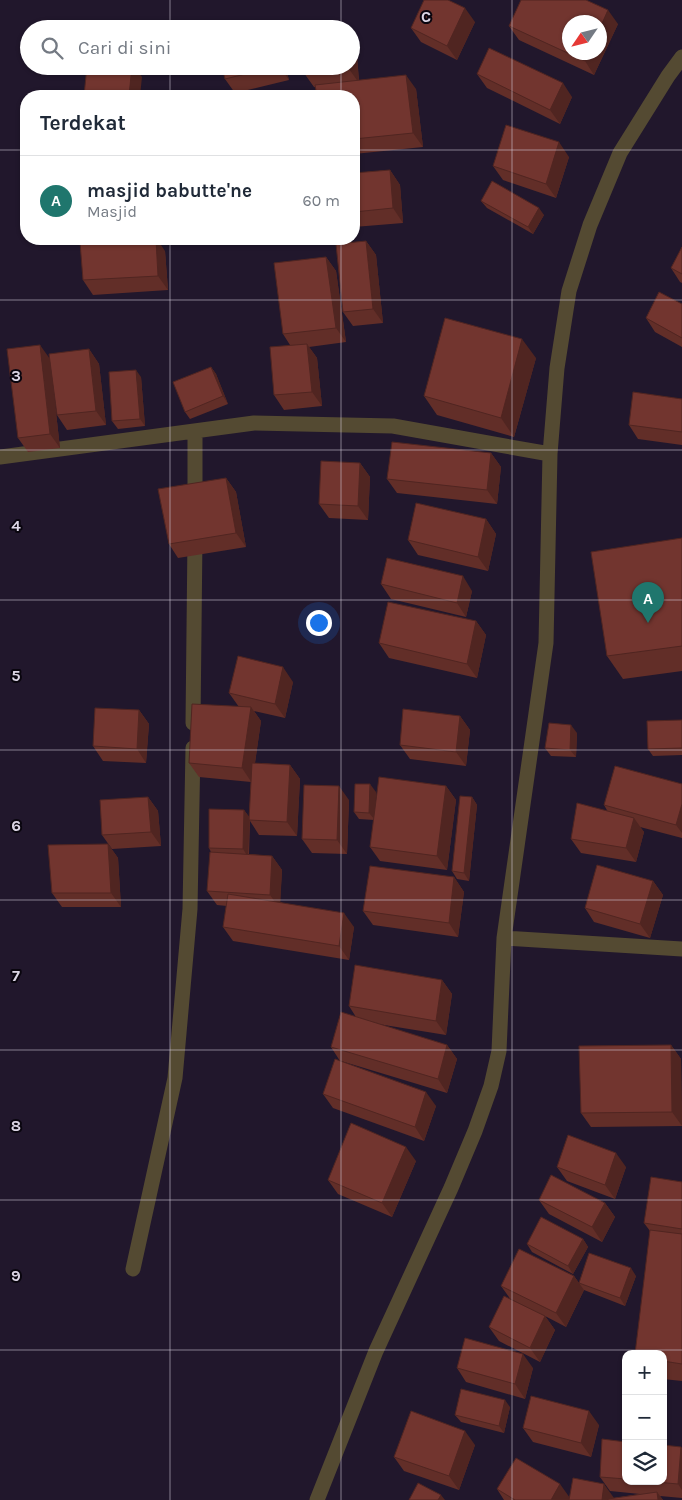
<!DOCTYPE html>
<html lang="id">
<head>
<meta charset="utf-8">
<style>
  body { margin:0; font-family:Karla,sans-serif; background:#f2f2f3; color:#1f2937 }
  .controls { position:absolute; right:15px; bottom:15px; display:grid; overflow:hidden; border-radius:10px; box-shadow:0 1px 4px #0004 }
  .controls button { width:45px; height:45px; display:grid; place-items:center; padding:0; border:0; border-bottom:1px solid #e0e1e3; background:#fff; color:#1f2937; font:25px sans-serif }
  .compass { position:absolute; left:562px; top:15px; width:45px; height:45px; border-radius:50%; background:#fff; box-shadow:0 1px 4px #0004; rotate:235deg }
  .you { position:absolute; left:318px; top:622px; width:18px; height:18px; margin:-12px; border:4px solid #fff; border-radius:50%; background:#1a73e8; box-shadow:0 0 0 8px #1a73e833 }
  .badge { display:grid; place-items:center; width:32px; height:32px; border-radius:50%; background:#1f766d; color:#fff; font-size:16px; font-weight:700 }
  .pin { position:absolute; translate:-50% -41px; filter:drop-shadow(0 1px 2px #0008) }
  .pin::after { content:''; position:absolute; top:26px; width:18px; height:15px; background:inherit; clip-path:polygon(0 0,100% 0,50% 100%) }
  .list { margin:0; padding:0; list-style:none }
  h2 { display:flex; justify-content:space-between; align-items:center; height:65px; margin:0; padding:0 20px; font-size:21px }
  h2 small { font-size:16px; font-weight:400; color:#747a83 }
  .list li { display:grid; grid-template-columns:32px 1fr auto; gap:15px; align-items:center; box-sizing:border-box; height:90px; padding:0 20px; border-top:1px solid #e0e1e3 }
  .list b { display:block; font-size:19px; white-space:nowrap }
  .list p { margin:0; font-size:16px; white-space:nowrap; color:#747a83 }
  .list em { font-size:16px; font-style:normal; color:#747a83 }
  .icon { flex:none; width:28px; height:28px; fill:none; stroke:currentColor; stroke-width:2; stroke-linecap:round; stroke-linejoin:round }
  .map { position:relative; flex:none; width:682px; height:1500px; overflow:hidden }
  .search { position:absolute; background:#fff; box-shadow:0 1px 4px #0004; left:20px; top:20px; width:340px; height:55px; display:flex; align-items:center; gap:12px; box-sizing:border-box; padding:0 18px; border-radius:28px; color:#747a83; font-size:19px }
  .panel { position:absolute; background:#fff; box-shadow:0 1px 4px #0004; left:20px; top:90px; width:340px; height:155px; border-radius:20px }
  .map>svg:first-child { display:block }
</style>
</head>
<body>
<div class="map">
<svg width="682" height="1500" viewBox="0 0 682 1500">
  <rect width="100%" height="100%" fill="#21172c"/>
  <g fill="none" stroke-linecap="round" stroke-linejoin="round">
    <path stroke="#544a32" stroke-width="15" d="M0 457 254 423 393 426 550 454
      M195 503V431
      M193 723 195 536
      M504 938 682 949
      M133 1269 175 1078 190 909 193 748
      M317 1500 376 1351 451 1188 475 1131 491 1086 499 1051 504 938 546 643 550 454 557 368 569 291 590 225 620 153 668 76 682 57"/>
  </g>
  <path fill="#622e28" d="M475 22 457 60 421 42 411 28Z
    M618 24 594 75 519 40 509 26Z
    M356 44 359 80 416 89 423 147 354 154V96L314 87 304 73Z
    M222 66H285L289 80 235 93 225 79Z
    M477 74 572 97 560 124 487 88Z
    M569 157 556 198 503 180 493 166Z
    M390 170 400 185 403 223 354 227V173Z
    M481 201 544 215 533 234 487 208Z
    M218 239H237L219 241Z
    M366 241 376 255 383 323 353 326 343 312Z
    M682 247V283L680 282 671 268Z
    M165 251 168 290 93 295 83 280Z
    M326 257 336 271 346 342 309 347 317 358 322 406 284 410 274 395 290 345 283 334Z
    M682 304V347L655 332 646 318Z
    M89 349 99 364 106 425 67 430 57 415Z
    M536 358 514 437 437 415 424 396Z
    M50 359 60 448 28 452 18 438Z
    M211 367 216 374 228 404 190 419 185 412Z
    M141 377 145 426 118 429 112 421Z
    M682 399V445L638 439 629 425Z
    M491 453 501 467 497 504 397 493 387 479Z
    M360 463 370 477 368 520 329 518 319 504Z
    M226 478 236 492 246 547 178 558 169 544Z
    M486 519 496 534 488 571 418 555 408 540Z
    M682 538V671L623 679 607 656Z
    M381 584 472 591 466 617 391 599Z
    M476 621 486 635 477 678 389 658 379 643Z
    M293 682 285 718 254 711 261 721 255 763 290 765 300 779 297 836 259 835 250 821 249 854 272 856 282 870 280 902 354 927 349 960 233 941 223 927 227 906 217 905 207 891 211 852 209 848 244 810 249 817 251 782 199 777 189 763 239 707 229 693Z
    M139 710 149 724 146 763 103 761 93 746Z
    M460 716 470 730 466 766 410 759 400 745Z
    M682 720V755L653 756 648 749Z
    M577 733 576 757 551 756 545 748Z
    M682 784V838L640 827 644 832 636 862 581 853 571 839 608 812 604 805Z
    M446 786 456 800 447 870 380 861 370 847 374 820 359 819 354 812 376 792 375 809Z
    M148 797 158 811 161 846 112 849 102 835Z
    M472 797 477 805 469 881 457 879 452 871Z
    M349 800 347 854 312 853 302 839Z
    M108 844 118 858 121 907H62L52 893Z
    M454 877 464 892 458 937 373 925 363 911Z
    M653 881 663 895 650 938 594 922 585 908Z
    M442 980 452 994 446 1035 378 1024 447 1045 457 1059 447 1093 341 1061 436 1106 424 1141 333 1108 323 1094 340 1061 331 1047 356 1017 349 1006Z
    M671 1045 681 1059 682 1126 591 1127 581 1113Z
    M416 1161 392 1217 338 1194 328 1180Z
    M557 1167H626L615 1199 567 1181Z
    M682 1182V1381L663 1379V1354L650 1231 644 1223Z
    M539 1200 605 1203 615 1217 602 1242 549 1214Z
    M583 1239 588 1247 573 1274 532 1252 527 1244Z
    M574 1276 579 1283 636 1276 625 1306 584 1290 566 1327 545 1316 555 1330 540 1362 499 1341 489 1327 511 1300 501 1286Z
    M457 1368H533L525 1399 466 1382Z
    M510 1407 504 1433 461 1422 455 1415Z
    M599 1425 591 1457 533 1442 523 1428Z
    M626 1442V1481H663L682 1448V1498L660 1496 663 1500 569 1499V1500H504L497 1489 570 1498H614L640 1494 610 1491 600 1477Z
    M475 1445 459 1490 404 1471 394 1457Z"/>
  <path fill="#502521" d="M465 8 475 22 457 60 447 46Z
    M608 10 618 24 594 75 585 61 588 52H600V28Z
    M351 37 356 44 359 83 349 69V66H351Z
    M132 66H134L142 77 140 96H129Z
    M279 66H285L289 80Z
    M406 75 416 89 423 147 413 133Z
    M563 83 572 97 560 124 550 110Z
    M559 142 569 157 556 198 546 184Z
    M390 170 400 185 403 223 393 208Z
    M539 208 544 215 533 234 528 227Z
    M156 239H157L165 251 168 290 158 276Z
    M366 241 376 255 383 323 373 309Z
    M326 257 336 271 346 342 336 328Z
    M522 339 536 358 514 437 501 418Z
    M307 344 317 358 322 406 312 392Z
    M40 345 50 359 60 448 50 434Z
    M89 349 99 364 106 425 96 411Z
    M211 367 216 374 228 404 223 396Z
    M136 370 141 377 145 426 140 419Z
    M491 453 501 467 497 504 487 490Z
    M360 463 370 477 368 520 358 506Z
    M226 478 236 492 246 547 236 533Z
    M486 519 496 534 488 571 478 557Z
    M463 576 472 591 466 617 457 603Z
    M476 621 486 635 477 678 467 664Z
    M283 667 293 682 285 718 275 704Z
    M251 707 261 721 252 783 242 768Z
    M139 710 149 724 146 763 137 749Z
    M460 716 470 730 466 766 456 752Z
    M571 725 577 733 576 757 570 750Z
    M290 765 300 779 297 836 287 822Z
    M370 784 376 792 375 820 369 813Z
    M339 786 349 800 347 854 337 840Z
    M446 786 456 800 447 870 437 856Z
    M148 797 158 811 161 846 151 832Z
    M472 797 477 805 469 881 464 873Z
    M682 804V833L676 825Z
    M244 810 250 818 248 857 243 849Z
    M634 818 644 832 636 862 626 848Z
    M108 844 118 858 121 907 111 893Z
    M272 856 282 870 280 909 270 895Z
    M454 877 464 892 458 937 449 923Z
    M653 881 663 895 650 938 640 924Z
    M344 913 354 927 349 960 339 946Z
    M442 980 452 994 446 1035 436 1021Z
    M447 1045 457 1059 447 1093 438 1079Z
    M671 1045 681 1059 682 1126 672 1112Z
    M426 1092 436 1106 424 1141 415 1127Z
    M406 1147 416 1161 392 1217 382 1203Z
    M616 1153 626 1167 615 1199 605 1185Z
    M605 1203 615 1217 602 1242 592 1227Z
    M583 1239 588 1247 573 1274 568 1266Z
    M631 1268 636 1276 625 1306 620 1298Z
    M574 1276 584 1290 566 1327 556 1313Z
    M545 1316 555 1330 540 1362 530 1348Z
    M523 1354 533 1368 525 1399 515 1384Z
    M505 1400 510 1407 504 1433 499 1426Z
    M589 1411 599 1425 591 1457 581 1443Z
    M465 1431 475 1445 459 1490 449 1476Z
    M681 1447 682 1448V1490L678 1484Z
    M560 1484 570 1498 569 1500H551Z
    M604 1484 614 1498V1500H602Z
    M657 1492 663 1500H658Z
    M441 1495 445 1500H438Z"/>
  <path fill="#72352f" stroke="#502521" d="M424 0H448L465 8 447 46 411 28Z
    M521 0H586L608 10 600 28V22H570V52H588L585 61 509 26Z
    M269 26V29H260Z
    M489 48 563 83 550 110 477 74Z
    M87 66H132L129 96H84Z
    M222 66H278L225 79Z
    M303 66H349V69L304 73Z
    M406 75 413 133 354 139V96H317L315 85Z
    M506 125 559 142 546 184 493 166Z
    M390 170 393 208 354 212V173Z
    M492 181 539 208 528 227 481 201Z
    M128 239H156L158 276 83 280 80 242Z
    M366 241 373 309 343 312 336 244Z
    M682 247V274L671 268Z
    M326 257 336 328 283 334 274 263Z
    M659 292 682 304V338L646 318Z
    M445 318 522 339 501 418 424 396Z
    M307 344 312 392 274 395 270 347Z
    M40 345 50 434 18 438 7 349Z
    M89 349 96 411 57 415 49 354Z
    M211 367 223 396 185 412 173 382Z
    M136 370 140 419 112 421 109 372Z
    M633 392 682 399V432L629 425Z
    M392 442 491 453 487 490 387 479Z
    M321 461 360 463 358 506 319 504Z
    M226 478 236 533 169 544 158 489Z
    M416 503 486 519 478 557 408 540Z
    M682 538V646L607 656 591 552Z
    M387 558 463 576 457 603 381 584Z
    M388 602 476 621 467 664 379 643Z
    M238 656 283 667 275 704 229 693Z
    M192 704 251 707 242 768 189 763Z
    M95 708 139 710 137 749 93 746Z
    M403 709 460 716 456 752 400 745Z
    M682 720V748L648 749 647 721Z
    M549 723 571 725 570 750 545 748Z
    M252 763 290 765 287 822 249 820Z
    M615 766 682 784V804L676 825 604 805Z
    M379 777 446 786 437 856 370 847Z
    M355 784H370L369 813 354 812Z
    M304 785 339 786 337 840 302 839Z
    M460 796 472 797 464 873 452 871Z
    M148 797 151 832 102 835 100 800Z
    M577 803 634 818 626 848 571 839Z
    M209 809 244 810 243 849 209 848Z
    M108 844 111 893H52L48 845Z
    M210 852 272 856 270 895 207 891Z
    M597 865 653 881 640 924 585 908Z
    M370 866 454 877 449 923 363 911Z
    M228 894 344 913 339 946 223 927Z
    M355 965 442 980 436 1021 349 1006Z
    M341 1012 447 1045 438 1079 331 1047Z
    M671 1045 672 1112 581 1113 579 1046Z
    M335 1059 426 1092 415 1127 323 1094Z
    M351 1123 406 1147 382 1203 328 1180Z
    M568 1135 616 1153 605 1185 557 1167Z
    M551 1175 605 1203 592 1227 539 1200Z
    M651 1177 682 1182V1229L644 1223Z
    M541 1217 583 1239 568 1266 527 1244Z
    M650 1230 682 1234V1364L663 1361V1354H635Z
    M519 1249 574 1276 556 1313 501 1286Z
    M589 1253 631 1268 620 1298 579 1283Z
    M504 1296 545 1316 530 1348 489 1327Z
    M465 1338 523 1354 515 1384 457 1368Z
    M461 1389 505 1400 499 1426 455 1415Z
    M531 1396 589 1411 581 1443 523 1428Z
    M411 1411 465 1431 449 1476 394 1457Z
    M602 1439 626 1442V1479L600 1477Z
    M663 1445 681 1447 678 1484 645 1481H663Z
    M516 1458 560 1484 551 1500H515L497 1489Z
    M573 1478 604 1484 602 1500H569Z
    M418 1483 441 1495 438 1500H409Z
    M657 1492 658 1500H608V1499Z"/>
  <path fill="none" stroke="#dbd5e4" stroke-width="1" stroke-opacity="0.55" d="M170 0V29M341 0V29M512 0V1500M170 66V96M341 66V96M0 150H26M354 150H682M170 239V1500M341 239V1500M0 300H682M0 450H682M0 600H682M0 750H682M0 900H682M0 1050H682M0 1200H682M0 1350H682"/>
  <g font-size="16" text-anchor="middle" font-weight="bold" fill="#dbd5e4" stroke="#09050e" stroke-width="4" stroke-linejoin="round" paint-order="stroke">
    <text x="426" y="22">C</text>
    <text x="16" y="381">3</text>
    <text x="16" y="531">4</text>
    <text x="16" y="681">5</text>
    <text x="16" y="831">6</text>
    <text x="16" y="981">7</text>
    <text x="16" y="1131">8</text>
    <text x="16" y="1281">9</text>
  </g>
</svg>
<div class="controls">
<button>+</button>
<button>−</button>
<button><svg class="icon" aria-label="layers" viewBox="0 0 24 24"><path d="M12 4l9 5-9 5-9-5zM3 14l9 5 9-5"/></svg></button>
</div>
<svg class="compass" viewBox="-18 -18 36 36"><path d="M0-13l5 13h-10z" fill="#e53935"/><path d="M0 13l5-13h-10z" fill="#747a83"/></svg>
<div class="you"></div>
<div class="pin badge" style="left:648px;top:623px">A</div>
<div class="search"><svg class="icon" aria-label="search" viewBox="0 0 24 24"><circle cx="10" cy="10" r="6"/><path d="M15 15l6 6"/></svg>Cari di sini</div>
<section class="panel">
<h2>Terdekat<small></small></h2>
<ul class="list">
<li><span class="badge">A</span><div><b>masjid babutte'ne</b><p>Masjid</p></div><em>60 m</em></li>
</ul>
</section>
</div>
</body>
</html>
